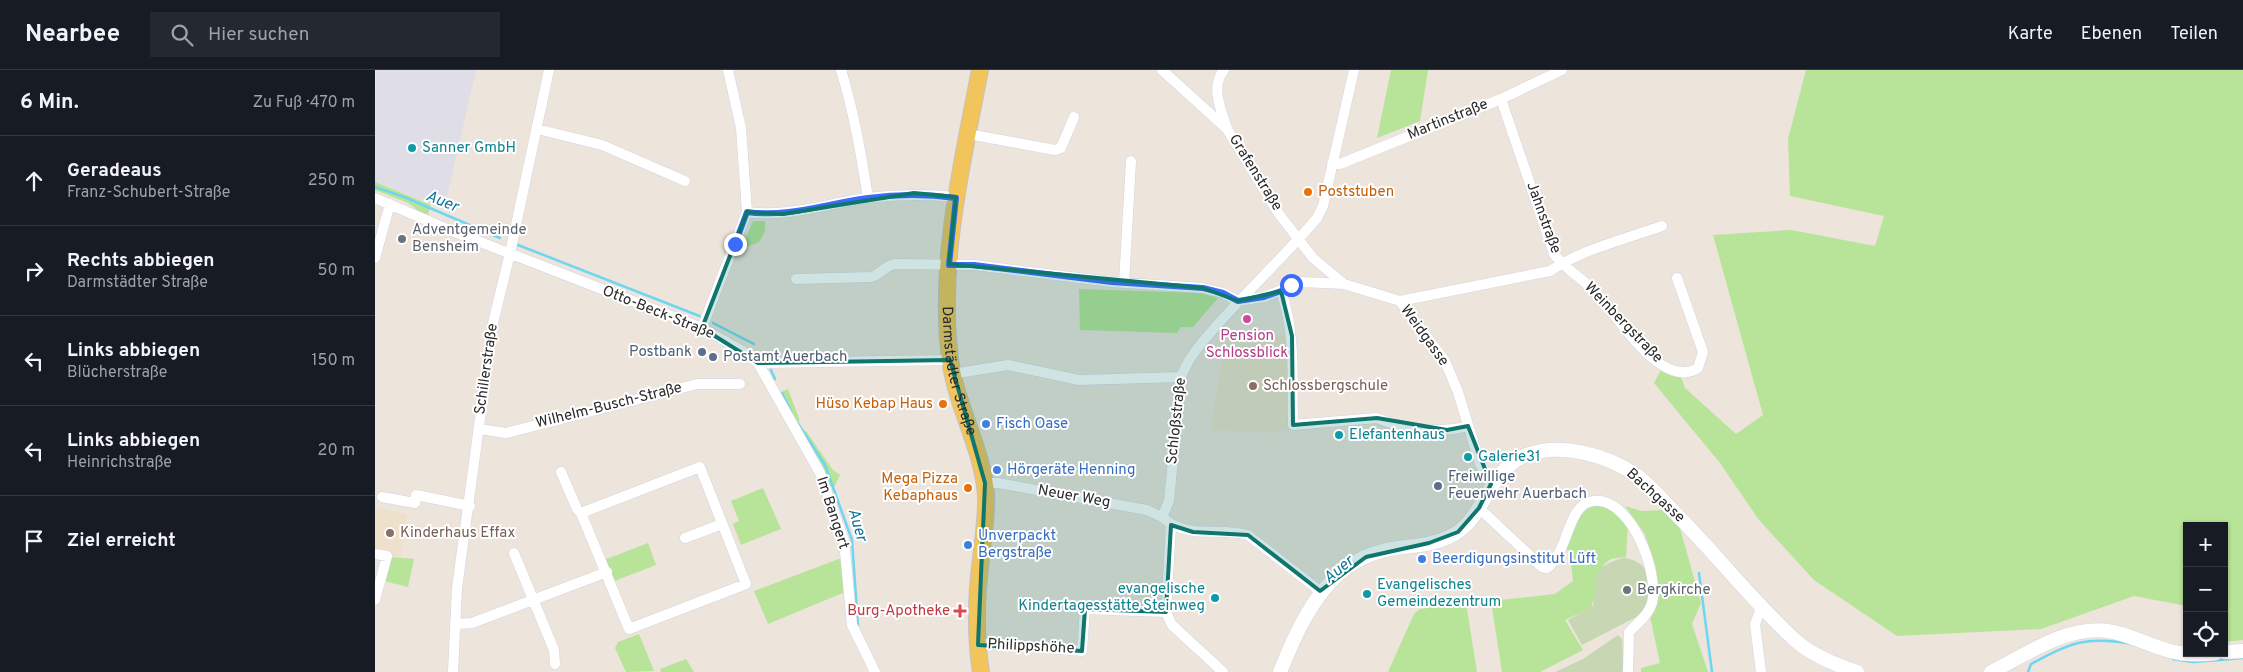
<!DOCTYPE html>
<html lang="de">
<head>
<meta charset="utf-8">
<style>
  body { margin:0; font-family:Overpass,sans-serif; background:#242831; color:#f1f3f6 }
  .controls { position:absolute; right:15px; bottom:15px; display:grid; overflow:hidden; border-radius:0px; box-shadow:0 1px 4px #0004 }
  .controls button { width:45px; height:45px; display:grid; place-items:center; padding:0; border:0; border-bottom:1px solid #363941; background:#171b24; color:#f1f3f6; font:25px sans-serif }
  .stop { position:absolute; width:15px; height:15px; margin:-11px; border:4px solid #3a6cfc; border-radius:50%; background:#fff }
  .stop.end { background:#3a6cfc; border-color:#fff; box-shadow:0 1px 5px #0008 }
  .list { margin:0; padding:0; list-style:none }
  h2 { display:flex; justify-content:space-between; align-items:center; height:65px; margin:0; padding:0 20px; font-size:21px }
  h2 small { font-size:16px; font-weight:400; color:#9ea1a6 }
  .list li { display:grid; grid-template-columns:32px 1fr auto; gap:15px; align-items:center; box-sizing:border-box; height:90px; padding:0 20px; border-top:1px solid #363941 }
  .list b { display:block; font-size:19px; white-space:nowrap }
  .list p { margin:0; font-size:16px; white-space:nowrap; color:#9ea1a6 }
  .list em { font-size:16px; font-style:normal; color:#9ea1a6 }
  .icon { flex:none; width:28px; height:28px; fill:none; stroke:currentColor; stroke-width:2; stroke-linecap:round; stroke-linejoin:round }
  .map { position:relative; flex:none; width:1868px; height:602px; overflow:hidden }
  header { display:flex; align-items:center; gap:30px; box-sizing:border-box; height:70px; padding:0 25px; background:#171b24; border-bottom:1px solid #363941 }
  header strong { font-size:24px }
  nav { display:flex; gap:28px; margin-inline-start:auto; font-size:18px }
  .search { width:350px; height:45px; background:#242831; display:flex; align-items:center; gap:12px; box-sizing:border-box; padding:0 18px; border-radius:0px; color:#9ea1a6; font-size:19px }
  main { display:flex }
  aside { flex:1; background:#171b24 }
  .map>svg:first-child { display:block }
</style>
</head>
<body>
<header>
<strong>Nearbee</strong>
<div class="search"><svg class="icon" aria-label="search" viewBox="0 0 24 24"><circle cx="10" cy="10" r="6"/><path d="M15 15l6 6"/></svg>Hier suchen</div>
<nav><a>Karte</a><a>Ebenen</a><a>Teilen</a></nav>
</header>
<main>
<aside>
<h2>6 Min.<small>Zu Fuß · 470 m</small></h2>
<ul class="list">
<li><svg class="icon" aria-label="ahead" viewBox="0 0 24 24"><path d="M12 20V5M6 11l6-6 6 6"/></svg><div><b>Geradeaus</b><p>Franz-Schubert-Straße</p></div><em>250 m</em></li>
<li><svg class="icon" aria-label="right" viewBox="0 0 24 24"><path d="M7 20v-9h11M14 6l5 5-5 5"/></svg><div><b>Rechts abbiegen</b><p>Darmstädter Straße</p></div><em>50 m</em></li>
<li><svg class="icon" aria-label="left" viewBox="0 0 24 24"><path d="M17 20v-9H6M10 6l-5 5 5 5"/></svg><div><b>Links abbiegen</b><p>Blücherstraße</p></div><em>150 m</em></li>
<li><svg class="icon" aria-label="left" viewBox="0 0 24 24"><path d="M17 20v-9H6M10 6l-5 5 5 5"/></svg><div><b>Links abbiegen</b><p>Heinrichstraße</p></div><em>20 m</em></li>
<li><svg class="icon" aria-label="arrive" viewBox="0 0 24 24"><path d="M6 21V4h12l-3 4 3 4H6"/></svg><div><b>Ziel erreicht</b></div></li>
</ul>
</aside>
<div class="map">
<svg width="1868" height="602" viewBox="0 0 1868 602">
  <rect width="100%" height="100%" fill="#ede4dc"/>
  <path fill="#dfdde5" d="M1 0H101L69 139 0 112Z"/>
  <path fill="#eee1cb" d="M913 265V359L897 363 836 360 850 269 878 274 895 266Z
    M0 438 32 444 26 487 0 482Z"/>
  <path fill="#b7e498" d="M1016 0H1053L1045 51 1002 68Z
    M1431 0H1868V570L1849 572V456H1812V536L1759 526 1666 559 1522 566 1439 510 1384 450 1345 393 1279 313 1286 300 1306 307 1310 318 1361 364 1388 345 1338 165 1416 160 1500 176 1509 146 1415 126 1413 69Z
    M0 112 56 135 52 147 33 133 0 120Z
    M378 151H390V161L384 172 366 179Z
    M704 219 825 223 843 228 818 257H806L802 263 705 260Z
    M413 319 425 351 417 350 404 323Z
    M431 361 458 400 465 405 460 416H455L448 397 426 364Z
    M388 418 406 459 366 475 358 454 364 451 356 431Z
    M1216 435H1230L1253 453 1251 487 1236 489 1229 494 1216 538 1190 550 1208 580 1165 602H1127L1116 531 1180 524 1198 511 1195 483 1191 479 1205 443Z
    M1250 436 1266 441 1288 440 1303 451 1326 533 1317 554 1333 602H1266V598L1285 593 1275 546 1282 516 1281 498 1270 464Z
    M273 473 281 495 237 512 229 490Z
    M16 487 39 489 33 517 9 511Z
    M469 487 470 522 393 554 379 521Z
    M1091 533 1102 602H1013L1039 544 1045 539Z
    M264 564 279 601 251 602 240 578 243 572Z
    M311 589 319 602H286L285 599Z"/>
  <path fill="#c7d7b3" d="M1248 488C1265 489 1279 503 1276 520 1275 528 1271 536 1269 543L1207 575 1193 550 1218 536C1223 507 1217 496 1248 488Z
    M1243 565 1247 569 1249 602H1180L1208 589Z"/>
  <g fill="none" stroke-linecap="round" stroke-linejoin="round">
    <path stroke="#6ed6f0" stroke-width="2.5" d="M0 117 29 127 125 168
      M143 175 327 247
      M338 253 379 274
      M396 300 400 309
      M407 323 416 341
      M422 352 450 395 477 470 483 556
      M1324 503 1337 602
      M1798 589 1818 592 1868 588
      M1653 602 1656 594C1698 572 1710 566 1757 574"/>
    <g stroke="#d1d6e3" stroke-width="11">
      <path id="minor" d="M466 0C479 42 486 84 493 128
        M787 0 852 59 904 144 938 188 969 214 1025 231 1070 291 1083 322 1105 394 1116 414
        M849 0C835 17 846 39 852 58
        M1126 29 1179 184C1191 200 1208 209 1222 223 1242 246 1287 321 1323 298L1328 282 1302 208
        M162 59 227 75 310 111
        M593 64 680 80 686 78 699 47
        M957 94H965L1126 29 1187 0
        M0 128 77 161 327 258 366 280 383 293 575 290
        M372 142C413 148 453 133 493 128 523 124 551 124 581 127
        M0 188 15 134
        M421 209 496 207C507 204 509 195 521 194L599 195 737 212 828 218 848 223 863 231 889 227 926 212 969 214
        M749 213 756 91
        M906 221C921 264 917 310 918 355L1002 348C1027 359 1066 364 1093 356
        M1025 231 1175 201C1208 179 1250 169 1287 156
        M327 258 372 142 366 58 353 0
        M383 293 445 403 469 471 477 555 500 602
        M577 304 633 295 704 310 806 307
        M104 359 131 363 322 314H365
        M325 397 371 514 254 559 206 443Z
        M186 402 202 439 206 443
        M610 413H623L772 440 787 447
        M7 427 40 433 41 425 95 436
        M1104 438 1167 497 1172 498C1193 483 1192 439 1214 432 1254 420 1285 503 1277 533 1273 546 1263 552 1254 562L1253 602
        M796 454C820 467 847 458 873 465L945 521
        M310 468 347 454
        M139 483 179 580 180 594
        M0 484 12 486 0 530
        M80 554 97 553 232 502
        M603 575 617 573 707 581 710 539 791 542
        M78 602 82 518 118 253 135 183 174 0
        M848 602 797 555 791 542 796 454 787 447 794 431 806 307C814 286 828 271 843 254 875 218 911 185 942 148L948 136 979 0
        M1386 602 1380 554 1387 536"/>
    </g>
    <g stroke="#d1d6e3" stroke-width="15">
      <path id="secondary" d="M1849 582 1868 581
        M905 602C925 553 950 495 1007 481 1029 475 1053 477 1074 467 1112 449 1109 403 1151 385 1185 372 1232 385 1261 405 1276 416 1289 432 1302 445 1343 486 1378 532 1421 571 1438 586 1461 595 1482 602
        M1616 602C1651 585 1692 555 1733 561 1755 564 1774 576 1795 581 1810 585 1826 585 1841 583"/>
    </g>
    <g stroke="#c3c3c3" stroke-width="18">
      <g id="primary">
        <path id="s1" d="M605 0C587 94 563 193 575 289 581 336 607 377 611 424 612 446 608 468 606 489 601 526 600 564 606 602"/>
      </g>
    </g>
    <use href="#minor" stroke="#fff" stroke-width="10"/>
    <use href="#secondary" stroke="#fff" stroke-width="14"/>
    <use href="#primary" stroke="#f2c45c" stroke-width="16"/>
  </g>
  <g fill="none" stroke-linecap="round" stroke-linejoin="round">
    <path stroke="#3a6cfc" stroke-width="6" d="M360 174 372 142C413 148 453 133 493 128 523 124 551 124 581 128L574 195H599L737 212 828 218 848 223 863 231 889 227 906 221 916 215"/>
  </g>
  <path fill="#0f766e" fill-opacity="0.2" stroke="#0f766e" stroke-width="4" stroke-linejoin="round" d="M539 123 581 127 574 194 828 218 863 231 906 221 917 266 918 355 1002 348 1072 360 1093 356 1116 414 1104 438 1083 462 1054 473 991 487 945 521 873 465 818 462 796 455 791 542 710 539 707 581 603 575 610 413 575 290 383 293 327 258 372 142 408 144Z"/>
  <g fill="#0f9aa8" stroke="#fff" stroke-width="2">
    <circle cx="37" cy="78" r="5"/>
    <circle cx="964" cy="365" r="5"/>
    <circle cx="1093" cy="387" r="5"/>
    <circle cx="992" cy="524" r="5"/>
    <circle cx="840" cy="528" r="5"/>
  </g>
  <g fill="#e8710a" stroke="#fff" stroke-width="2">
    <circle cx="933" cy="122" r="5"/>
    <circle cx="568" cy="334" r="5"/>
    <circle cx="593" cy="418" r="5"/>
  </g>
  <g fill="#6b7280" stroke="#fff" stroke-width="2">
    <circle cx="27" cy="169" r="5"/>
    <circle cx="1252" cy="520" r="5"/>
  </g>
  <circle fill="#d1479c" stroke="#fff" stroke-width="2" cx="872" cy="249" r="5"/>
  <g fill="#5c6f8a" stroke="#fff" stroke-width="2">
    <circle cx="327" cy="282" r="5"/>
    <circle cx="338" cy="287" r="5"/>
    <circle cx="1063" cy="416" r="5"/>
  </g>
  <g fill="#8d6e63" stroke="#fff" stroke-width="2">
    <circle cx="878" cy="316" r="5"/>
    <circle cx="15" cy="463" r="5"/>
  </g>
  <g fill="#3f7fe0" stroke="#fff" stroke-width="2">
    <circle cx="611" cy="354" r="5"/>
    <circle cx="622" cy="400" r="5"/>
    <circle cx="593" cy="475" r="5"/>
    <circle cx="1047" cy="489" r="5"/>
  </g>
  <path fill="#e0444e" stroke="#fff" stroke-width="2" d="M582.5 533.5h5v5h5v5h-5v5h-5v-5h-5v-5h5z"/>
  <g text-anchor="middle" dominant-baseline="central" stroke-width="4" stroke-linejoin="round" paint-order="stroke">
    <g font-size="15" fill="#2a2a2a" stroke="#fff">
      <text transform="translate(1073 50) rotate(-22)">Martinstraße</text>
      <text transform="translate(880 103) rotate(58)">Grafenstraße</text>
      <text transform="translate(1168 148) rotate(70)">Jahnstraße</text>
      <text transform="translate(283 243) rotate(22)">Otto-Beck-Straße</text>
      <text transform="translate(1248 253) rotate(46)">Weinbergstraße</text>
      <text transform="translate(1049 266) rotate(54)">Weidgasse</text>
      <text transform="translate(112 299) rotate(-82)">Schillerstraße</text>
      <text stroke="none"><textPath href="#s1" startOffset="305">Darmstädter Straße</textPath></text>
      <text transform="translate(234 336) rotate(-14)">Wilhelm-Busch-Straße</text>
      <text transform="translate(802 351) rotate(-84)">Schloßstraße</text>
      <text transform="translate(1280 426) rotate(42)">Bachgasse</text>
      <text transform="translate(699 427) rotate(10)">Neuer Weg</text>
      <text transform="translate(457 443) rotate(72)">Im Bangert</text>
      <text transform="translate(656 577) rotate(3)">Philippshöhe</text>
    </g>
    <g font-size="15" fill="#0d838f" stroke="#fff" text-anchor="start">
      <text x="47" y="78">Sanner GmbH</text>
      <text x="974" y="365">Elefantenhaus</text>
      <text x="1103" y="387">Galerie31</text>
      <text x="1002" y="515">Evangelisches<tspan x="1002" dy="17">Gemeindezentrum</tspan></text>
      <text x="830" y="519" text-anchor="end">evangelische<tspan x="830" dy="17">Kindertagesstätte Steinweg</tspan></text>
    </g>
    <g font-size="15" fill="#c56008" stroke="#fff" text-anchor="end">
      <text x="943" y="122" text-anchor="start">Poststuben</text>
      <text x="558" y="334">Hüso Kebap Haus</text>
      <text x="583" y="409">Mega Pizza<tspan x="583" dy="17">Kebaphaus</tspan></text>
    </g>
    <g font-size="15" fill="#5b616d" stroke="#fff" text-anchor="start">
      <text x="37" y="160">Adventgemeinde<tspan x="37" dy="17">Bensheim</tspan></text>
      <text x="1262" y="520">Bergkirche</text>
    </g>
    <g font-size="15" fill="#b23c85" stroke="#fff">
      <text x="872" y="266">Pension<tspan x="872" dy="17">Schlossblick</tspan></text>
    </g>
    <g font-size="15" fill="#4e5e75" stroke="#fff" text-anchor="start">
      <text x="317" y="282" text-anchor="end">Postbank</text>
      <text x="348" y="287">Postamt Auerbach</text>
      <text x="1073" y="407">Freiwillige<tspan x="1073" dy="17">Feuerwehr Auerbach</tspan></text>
    </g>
    <g font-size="15" fill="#785e54" stroke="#fff" text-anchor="start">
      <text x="888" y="316">Schlossbergschule</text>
      <text x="25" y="463">Kinderhaus Effax</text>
    </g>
    <g font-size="15" fill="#366cbe" stroke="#fff" text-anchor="start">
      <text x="621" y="354">Fisch Oase</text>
      <text x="632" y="400">Hörgeräte Henning</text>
      <text x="603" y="466">Unverpackt<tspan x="603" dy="17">Bergstraße</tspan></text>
      <text x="1057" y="489">Beerdigungsinstitut Lüft</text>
    </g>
    <g font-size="15" fill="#be3a42" stroke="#fff" text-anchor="end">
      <text x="575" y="541">Burg-Apotheke</text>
    </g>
    <g font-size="16" font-style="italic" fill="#0c759d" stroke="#fff">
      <text transform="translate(67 132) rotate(22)">Auer</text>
      <text transform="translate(482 455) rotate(74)">Auer</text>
      <text transform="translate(964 500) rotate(-39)">Auer</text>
    </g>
  </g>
</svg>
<div class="controls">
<button>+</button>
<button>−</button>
<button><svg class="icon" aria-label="locate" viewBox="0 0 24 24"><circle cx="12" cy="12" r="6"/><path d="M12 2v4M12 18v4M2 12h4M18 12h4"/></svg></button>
</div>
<div class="stop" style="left:916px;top:215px"></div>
<div class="stop end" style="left:360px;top:174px"></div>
</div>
</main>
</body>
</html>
